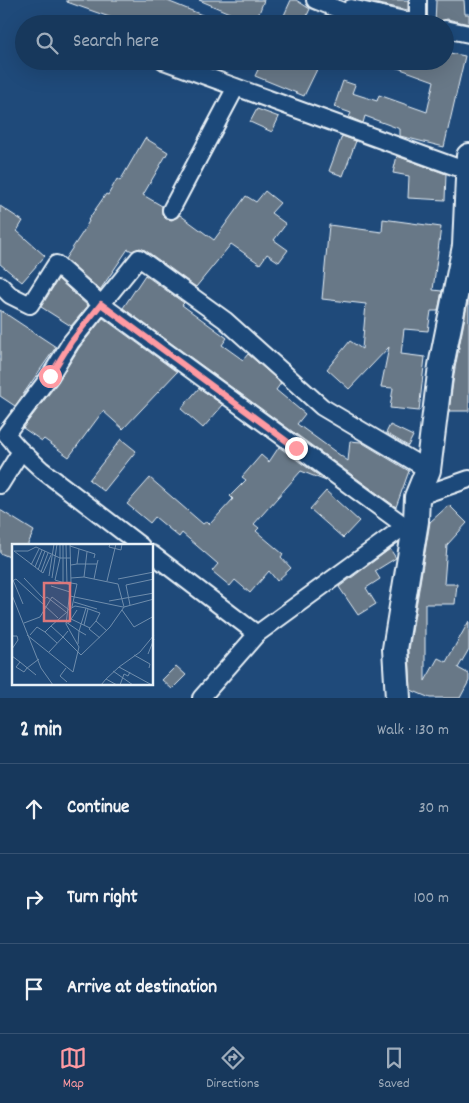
<!DOCTYPE html>
<html lang="en">
<head>
<meta charset="utf-8">
<style>
  body { margin:0; font-family:Dekko,sans-serif; background:#203f62; color:#f1f3f6 }
  .stop { position:absolute; width:15px; height:15px; margin:-11px; border:4px solid #ff9aa2; border-radius:50%; background:#fff }
  .stop.end { background:#ff9aa2; border-color:#fff; box-shadow:0 1px 5px #0008 }
  .list { margin:0; padding:0; list-style:none }
  h2 { display:flex; justify-content:space-between; align-items:center; height:65px; margin:0; padding:0 20px; font-size:21px }
  h2 small { font-size:16px; font-weight:400; color:#9eacbb }
  .list li { display:grid; grid-template-columns:32px 1fr auto; gap:15px; align-items:center; box-sizing:border-box; height:90px; padding:0 20px; border-top:1px solid #365272 }
  .list b { display:block; font-size:19px; white-space:nowrap }
  .list em { font-size:16px; font-style:normal; color:#9eacbb }
  .icon { flex:none; width:28px; height:28px; fill:none; stroke:currentColor; stroke-width:2; stroke-linecap:round; stroke-linejoin:round }
  .map { position:relative; flex:none; width:469px; height:698px; overflow:hidden }
  .search { position:absolute; background:#17385c; box-shadow:0 5px 20px #0002; left:15px; right:15px; top:15px; height:55px; display:flex; align-items:center; gap:12px; box-sizing:border-box; padding:0 18px; border-radius:28px; color:#9eacbb; font-size:19px }
  .sheet { height:335px; background:#17385c }
  nav { display:flex; justify-content:space-around; align-items:center; box-sizing:border-box; height:70px; border-top:1px solid #365272; background:#17385c; font-size:14px; color:#9eacbb }
  nav a { display:grid; justify-items:center; gap:2px }
  nav .on { color:#ff9aa2 }
  .map>svg:first-child { display:block }
</style>
</head>
<body>
<div class="map">
<svg width="469" height="698" viewBox="0 0 469 698">
  <rect width="100%" height="100%" fill="#1f4a7a"/>
  <filter id="ink" filterUnits="userSpaceOnUse"><feTurbulence type="fractalNoise" baseFrequency=".02" numOctaves="2"/><feDisplacementMap in="SourceGraphic" scale="10" xChannelSelector="R" yChannelSelector="G"/><feConvolveMatrix kernelMatrix="1 2 1 2 8 2 1 2 1" color-interpolation-filters="sRGB"/></filter>
  <g filter="url(#ink)">
    <path fill="#687887" stroke="#e8f1f8" d="M67 0H165L222 23 114 24 115 19 67 2Z
      M199 0H264L255 24Z
      M291 0H296L310 9 303 24H280Z
      M365 0H408V10L364 1Z
      M436 0H464L465 14H469V24L447 19 435 24Z
      M445 52 465 56 444 147 400 136V129L365 116 363 123 349 117 351 113 334 107 343 81 355 85 352 93 377 101 379 95 427 112 434 81 384 63V61H445Z
      M262 61H321L304 96 255 76Z
      M257 109 279 117 272 132 250 122Z
      M342 136 356 141 343 176 329 171Z
      M145 138 168 152 143 195 162 206V215L166 219 172 220 180 215 214 240 246 196 256 202 265 191 280 203 271 213 286 224 274 240 288 250 279 262 267 254 260 264 231 244 196 287 145 250 140 248 132 251 128 249 100 290 65 259 83 232 89 221 88 220 106 194 108 195 117 179 120 181Z
      M397 156 446 174 445 200 408 198 409 176 393 173Z
      M0 206 23 221 17 231 45 256 22 282 0 264Z
      M383 219 441 227 433 290 442 291 438 311H431L428 331 404 329 401 354 425 357 419 411 390 408 393 388 381 387 389 347 349 389 327 369 350 341 362 349 366 304 322 299 329 225 382 232Z
      M145 275 184 303 182 305 227 338 222 345 243 360 248 354 281 383 276 390 305 414 297 424 348 461 350 441 361 442 409 471 396 507 123 308Z
      M58 279 88 306 71 326 41 307Z
      M469 296V411H449L455 368Z
      M0 310 56 347 15 406 0 396Z
      M103 318 177 372 123 429 103 411 69 457 44 439 42 441 23 428 58 382 79 348Z
      M199 388 223 405 203 428 181 409Z
      M390 425 413 436 408 446 386 433Z
      M121 439 136 451 104 491 89 480Z
      M279 447 326 481 301 471 254 524 259 528 256 531 283 554 281 557 291 568 277 581 269 571 250 593 235 580 230 586 212 571 218 564 182 533 179 537 155 517 150 523 127 504 150 478 203 524 207 521 210 524 233 499 230 496 246 480 242 477 261 455 269 462Z
      M326 491 359 521 343 538 310 509Z
      M449 505 467 523 447 545 444 584H457L455 604H425V681L438 658 446 662 469 621V649L458 668 469 674V681L460 698H430L411 690 409 650 430 522Z
      M0 510 34 531 27 546H14V559L0 553Z
      M390 549 396 558 375 571 380 579 366 588 376 604 358 615 339 587Z
      M176 666 186 675 172 689 162 680Z"/>
    <g fill="none" stroke-linecap="round" stroke-linejoin="round">
      <g stroke="#e8f1f8" stroke-width="20">
        <path id="minor" d="M315 0 350 14 351 8 422 24
          M418 0V23
          M445 29 469 34
          M164 61 467 171
          M171 210 236 87
          M0 285 10 295 30 305 56 264 101 304 405 526
          M14 444 42 470 141 546
          M0 485 21 451 6 434 50 376 71 342 139 258 225 320 322 407 428 470
          M417 497 469 479
          M152 554 257 634
          M201 698 257 634 405 526 413 522"/>
      </g>
      <g stroke="#e8f1f8" stroke-width="28">
        <path id="secondary" d="M398 698 395 649 416 521 417 497 428 470 441 366 465 246 469 156"/>
      </g>
      <use href="#minor" stroke="#1f4a7a" stroke-width="16"/>
      <use href="#secondary" stroke="#1f4a7a" stroke-width="24"/>
    </g>
  </g>
  <g fill="none" stroke-linecap="round" stroke-linejoin="round" filter="url(#ink)">
    <path stroke="#ff9aa2" stroke-width="6" d="M50 376 71 342 101 304 296 448"/>
  </g>
  <g transform="translate(12 544)">
    <rect width="141" height="141" fill="#1f4a7a"/>
    <path fill="none" stroke="#6f8dac" stroke-width="1" d="M51 0V39M54 0 55 40M98 0 97 3 109 6 110 0M58 2 83 10 82 14M39 11 31 29 2 7H16L24 3 48 14V0M59 14H48L43 36 59 41M65 20H85L86 16M19 21 27 5M59 21 65 20 67 5M23 23 30 6M26 26 33 7M29 28 36 9M37 32 42 0M72 33 75 8M12 34 32 55 35 53 54 68M40 34 45 0M59 34 72 33 106 40 112 63M82 35 85 20M106 35 142 28M1 36 11 60M0 37 4 35 46 74M95 37 104 0M59 39 65 40 60 63M39 42 58 48M0 51 29 124 41 141M58 52 111 63M97 57 142 49M62 58 85 65M118 61 114 41 142 35M74 64 88 69 84 77M56 66 63 62 74 64 67 87 74 91M110 66 122 83 142 72M59 75 78 84M54 78 67 87 66 100M12 79 28 73 40 53 56 65M56 80 65 66M72 81 76 65M39 82 55 68M15 91 61 128 67 103 54 80 59 39 58 0M18 91 25 83 33 88M0 92H5L6 96 0 105M88 94 77 85 84 77 95 87M45 99 33 88 39 82 51 93 56 87M37 108 51 93 69 111 98 83 112 63 142 55M136 110 142 95M122 111 138 120 137 124M0 112 8 118 4 123 12 128 15 124M8 118 24 131M15 124 27 115M54 124 48 132 55 138M101 127 121 141M94 135 107 123M89 141 94 135 105 141M108 141 112 130 116 132 118 128M140 141 107 123 128 108 142 91"/>
    <path fill="#dd787b" fill-opacity="0.15" stroke="#dd787b" stroke-width="2.5" d="M32 39H58V77H32Z"/>
    <rect width="141" height="141" fill="none" stroke="#e8f1f8" stroke-width="2.5"/>
  </g>
</svg>
<div class="stop" style="left:50px;top:376px"></div>
<div class="stop end" style="left:296px;top:448px"></div>
<div class="search"><svg class="icon" aria-label="search" viewBox="0 0 24 24"><circle cx="10" cy="10" r="6"/><path d="M15 15l6 6"/></svg>Search here</div>
</div>
<section class="sheet">
<h2>2 min<small>Walk · 130 m</small></h2>
<ul class="list">
<li><svg class="icon" aria-label="ahead" viewBox="0 0 24 24"><path d="M12 20V5M6 11l6-6 6 6"/></svg><div><b>Continue</b></div><em>30 m</em></li>
<li><svg class="icon" aria-label="right" viewBox="0 0 24 24"><path d="M7 20v-9h11M14 6l5 5-5 5"/></svg><div><b>Turn right</b></div><em>100 m</em></li>
<li><svg class="icon" aria-label="arrive" viewBox="0 0 24 24"><path d="M6 21V4h12l-3 4 3 4H6"/></svg><div><b>Arrive at destination</b></div></li>
</ul>
</section>
<nav>
<a class="on"><svg class="icon" aria-label="map" viewBox="0 0 24 24"><path d="M3 6l6-2 6 2 6-2v14l-6 2-6-2-6 2zM9 4v14M15 6v14"/></svg>Map</a>
<a><svg class="icon" aria-label="directions" viewBox="0 0 24 24"><path d="M12 3l9 9-9 9-9-9zM9 14v-3h6M13 9l2 2-2 2"/></svg>Directions</a>
<a><svg class="icon" aria-label="saved" viewBox="0 0 24 24"><path d="M7 4h10v16l-5-4-5 4z"/></svg>Saved</a>
</nav>
</body>
</html>
